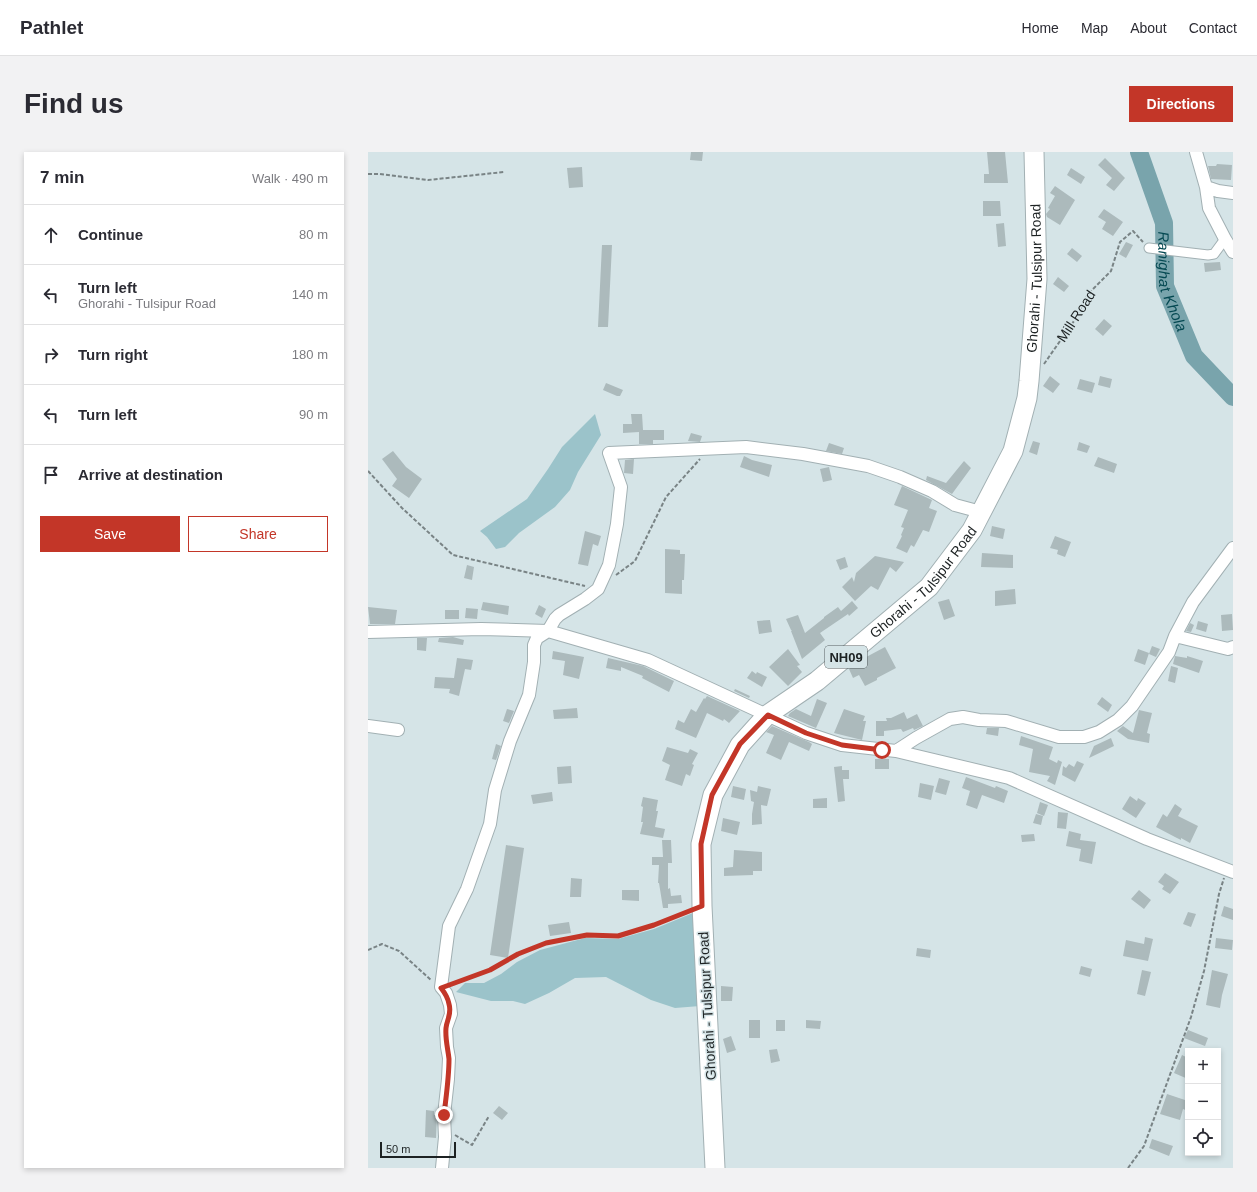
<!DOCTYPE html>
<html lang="en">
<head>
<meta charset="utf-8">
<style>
  body { margin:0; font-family:Arial,sans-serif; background:#f2f2f3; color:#2b2b33 }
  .controls { position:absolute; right:12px; bottom:12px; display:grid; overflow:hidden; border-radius:0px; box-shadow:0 2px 6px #0003 }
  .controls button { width:36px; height:36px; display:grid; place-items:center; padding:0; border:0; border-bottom:1px solid #e1e1e2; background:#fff; color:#2b2b33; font:20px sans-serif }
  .scale { position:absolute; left:12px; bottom:10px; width:76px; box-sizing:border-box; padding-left:4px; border:2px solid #1d2223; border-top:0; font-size:11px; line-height:14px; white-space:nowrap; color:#1d2223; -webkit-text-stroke:3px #d5e4e7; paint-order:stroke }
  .stop { position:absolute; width:12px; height:12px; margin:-9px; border:3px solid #c33628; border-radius:50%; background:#fff }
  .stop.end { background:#c33628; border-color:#fff; box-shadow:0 1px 4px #0008 }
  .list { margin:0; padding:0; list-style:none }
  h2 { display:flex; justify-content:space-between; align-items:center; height:52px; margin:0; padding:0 16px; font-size:17px }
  h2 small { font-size:13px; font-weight:400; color:#7c7c81 }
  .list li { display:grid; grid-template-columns:26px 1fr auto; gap:12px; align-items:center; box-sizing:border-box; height:60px; padding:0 16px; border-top:1px solid #e1e1e2 }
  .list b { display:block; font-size:15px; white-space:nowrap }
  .list p { margin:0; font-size:13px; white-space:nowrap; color:#7c7c81 }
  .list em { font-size:13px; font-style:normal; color:#7c7c81 }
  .actions { display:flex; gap:8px; padding:12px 16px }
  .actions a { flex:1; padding:9px 0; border:1px solid #c33628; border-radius:0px; text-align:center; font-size:14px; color:#c33628 }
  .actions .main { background:#c33628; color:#fff }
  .icon { flex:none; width:22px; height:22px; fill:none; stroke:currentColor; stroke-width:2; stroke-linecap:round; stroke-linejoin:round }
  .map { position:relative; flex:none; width:865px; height:1016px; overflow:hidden; border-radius:0px }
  header { display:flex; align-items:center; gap:24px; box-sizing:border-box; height:56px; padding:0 20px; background:#fff; border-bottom:1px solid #e1e1e2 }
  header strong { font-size:19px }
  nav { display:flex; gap:22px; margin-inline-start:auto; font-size:14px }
  .intro { display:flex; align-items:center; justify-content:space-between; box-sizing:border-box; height:96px; padding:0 24px }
  h1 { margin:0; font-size:28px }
  .button { padding:10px 18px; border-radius:0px; background:#c33628; color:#fff; font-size:14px; font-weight:700 }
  main { display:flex; gap:24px; padding:0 24px }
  aside { flex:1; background:#fff; border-radius:0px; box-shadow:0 2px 6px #0003 }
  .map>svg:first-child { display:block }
</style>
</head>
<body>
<header>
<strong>Pathlet</strong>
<nav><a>Home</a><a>Map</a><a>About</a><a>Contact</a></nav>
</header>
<div class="intro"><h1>Find us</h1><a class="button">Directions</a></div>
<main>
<aside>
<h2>7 min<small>Walk · 490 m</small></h2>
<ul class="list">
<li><svg class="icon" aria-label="ahead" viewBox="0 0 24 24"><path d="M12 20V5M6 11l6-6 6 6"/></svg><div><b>Continue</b></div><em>80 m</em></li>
<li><svg class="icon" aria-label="left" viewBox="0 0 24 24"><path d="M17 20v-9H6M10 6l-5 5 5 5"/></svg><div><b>Turn left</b><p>Ghorahi - Tulsipur Road</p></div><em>140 m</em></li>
<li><svg class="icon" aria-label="right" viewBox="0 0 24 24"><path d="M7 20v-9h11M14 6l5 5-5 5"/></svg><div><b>Turn right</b></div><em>180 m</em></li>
<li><svg class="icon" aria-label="left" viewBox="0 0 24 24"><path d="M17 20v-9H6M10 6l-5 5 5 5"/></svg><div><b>Turn left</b></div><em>90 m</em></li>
<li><svg class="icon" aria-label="arrive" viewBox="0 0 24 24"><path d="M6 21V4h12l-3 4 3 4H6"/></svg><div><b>Arrive at destination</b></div></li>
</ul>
<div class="actions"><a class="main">Save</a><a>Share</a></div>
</aside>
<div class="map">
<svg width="865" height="1016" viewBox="0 0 865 1016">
  <rect width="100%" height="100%" fill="#d5e4e7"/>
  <path fill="#9bc3ca" d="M227 262 233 283 210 320 202 338 187 355 151 381 137 395 128 397 119 385 112 379 159 347 180 317 194 295Z
    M325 761 329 801 332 854 307 856 283 848 238 825 207 826 181 841 157 852 145 849H123L88 840 97 831H116L133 822 149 810 172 798 217 786 250 787 286 777Z"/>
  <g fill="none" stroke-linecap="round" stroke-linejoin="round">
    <path stroke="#79a4ac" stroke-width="18" id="s1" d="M771 0 796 71 797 134 826 204 865 245"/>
  </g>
  <path fill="#acbabc" d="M323 0H335L334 9 322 8Z
    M619 0H637L640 31H616V22H621Z
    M737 6 757 26 746 39 738 33 744 26 730 13Z
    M849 12 864 13 863 28 843 27 840 14H848Z
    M214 15 215 35 201 36 199 16Z
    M703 16 717 25 713 32 699 23Z
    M687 34 707 48 692 73 679 65 678 62 682 57 680 56 687 44 682 41Z
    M615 49H632L633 64H615Z
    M736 57 755 70 745 84 734 77 738 70 730 65Z
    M636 71 638 94 630 95 628 72Z
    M758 90 765 93 758 106 751 102Z
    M234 93H244L240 175H230Z
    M704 96 714 104 709 110 699 102Z
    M852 110 853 118 837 120 836 111Z
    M690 125 701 134 696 140 685 132Z
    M736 167 744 174 735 184 727 177Z
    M682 224 692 232 685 241 675 234Z
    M732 224 744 227 742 236 730 233Z
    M712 227 727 231 724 241 709 237Z
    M238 231 255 238 252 244H249L235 238Z
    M263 262H274L275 278H296V288H285V292H271V280L255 281V272H264Z
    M323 281 334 284 332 290 320 289Z
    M665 289 672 291 669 303 661 300Z
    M711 290 722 294 719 301 709 298Z
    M461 291 476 296 474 302 458 299Z
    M25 299 38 315 54 327 41 346 24 334 29 327 14 307Z
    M376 304 384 308 404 313 401 325 372 315Z
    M730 305 749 312 746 321 726 314Z
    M266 307 265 322 256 321 257 308Z
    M596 309 603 316 584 342 558 328 559 324 578 331Z
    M461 315 464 328 455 330 452 317Z
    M534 334 564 348 561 356 569 359 561 380 555 378 546 395 543 393 539 401 528 396 534 384 533 383 536 376 533 375 540 358 526 353Z
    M624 374 637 377 635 387 622 384Z
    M217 379 233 384 230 394 225 392 220 414 210 412Z
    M687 384 703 390 697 405 689 402 690 398 682 396Z
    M297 397 312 398V402H317L316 428H314V442L297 441Z
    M614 401 645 403V416L613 415Z
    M507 404 536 410 528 420 522 415 510 438 503 434 487 449 474 435 484 425 486 430 488 421Z
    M477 405 480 415 472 418 468 408Z
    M99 413 106 415 104 428 96 426Z
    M647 437 648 452 627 454V439Z
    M581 447 587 464 576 468 570 450Z
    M484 449 490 456 481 464 480 462 452 481 457 488 434 507 423 479 424 478H423L418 467 430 463 437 481 456 466V465L470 455 473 459Z
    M115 450 141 454 140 463 113 458Z
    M171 453 178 457 174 466 167 462Z
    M0 455 29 458 27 472H2Z
    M98 456 110 457 109 467 97 466Z
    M77 458H91V467H77Z
    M864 462 865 478 854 479 853 463Z
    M402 468 404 480 391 482 389 469Z
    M830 469 840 472 838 480 828 477Z
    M822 471 826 473 823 480 818 479Z
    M85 485 96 488 95 493 70 490 71 486Z
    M49 486H59L58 499 49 498Z
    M784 494 792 497 788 505 781 502Z
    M517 495 528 516 509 526V528L497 534 491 523 485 526 481 517 487 513V511Z
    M420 497 432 513 429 514 434 520 420 534 401 515Z
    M770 497 781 501 777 513 766 509Z
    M185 499 216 505 211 527 195 523 197 509 184 507Z
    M807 504 819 506V504L835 509 831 521 805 512Z
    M89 506 105 508 103 518 97 517 91 544 81 541 82 537 66 536 67 525 86 526Z
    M240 506 275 514 306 529 301 540 274 526 275 524 253 515V519L238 516Z
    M803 514 810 516 807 531 800 529Z
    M384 519 388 522 389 520 399 525 394 535 379 526Z
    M367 537 382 544 381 546 366 539Z
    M339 544 372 559 361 571 356 567 355 569 339 561 328 586 307 577 310 568 316 571 323 557 328 560 336 546 337 547Z
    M734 545 744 553 740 560 729 552Z
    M449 547 459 551 448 576 420 564 422 561 428 557 443 564Z
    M209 556 210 566 186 567 185 558Z
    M139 557 146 559 141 571 135 569Z
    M476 557 497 564 495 569H498L494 588 466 581Z
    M771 558 784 561 779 581 782 582 781 591 760 587 749 579 755 574 765 581Z
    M536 560 539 567 549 562 555 574 546 578 545 576 535 580 533 577 516 579V584H508V569H519L518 566H523Z
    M404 574 441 590 444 592 441 599 421 590 413 608 398 601 406 583 398 580Z
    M619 576H631L630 584 618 582Z
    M653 584 685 595 681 607 689 611 690 608 694 610 687 633 679 629 682 624 661 620 665 597 651 593Z
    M743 586 746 594 721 606 726 594Z
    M128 592 133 594 128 608 124 607Z
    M299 595 320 601 322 597 330 601 324 612 326 613 322 624 318 622 314 634 297 628 302 613 294 609Z
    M507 607H521V617H507Z
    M709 609 716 612 707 630 694 623 695 614 698 616 701 612 706 615Z
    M203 614 204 631 190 632 189 615Z
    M474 614V618H481V627H475L477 649 470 650 466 615Z
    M598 625 627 636 628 634 640 639 636 651 614 643 609 657 598 653 602 639 594 636Z
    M571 626 582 629 578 643 567 640Z
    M552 631 566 634 563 648 550 645Z
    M365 634 378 637 376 648 363 645Z
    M390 634 403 637 399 654 393 653 394 672 384 673V662L386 650 383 649 382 638 389 640Z
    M184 640 185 649 165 652 163 643Z
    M762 644 769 649 770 646 778 651 768 666 754 657Z
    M275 645 290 648 288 659H290L287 675 297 677 295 686 272 682 275 670H273L275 655 273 654Z
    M459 646V656H445V647Z
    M672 650 680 653 676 664 669 661Z
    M807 652 814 657 810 664 830 674 822 691 813 686V688L807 685 788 675 795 662 799 665Z
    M690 660 700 661 698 677 689 676Z
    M668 662 675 664 673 673 665 671Z
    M355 666 372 670 369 683 353 679Z
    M701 679 713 682 712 688 728 690 724 712 711 709 713 697 698 694Z
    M666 682 667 689 654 690 653 683Z
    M294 688H303L304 711H300V737L302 736 303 744 313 743 314 751 300 752V744V756H295L291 731H290L291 713H284V705H295Z
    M138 693 156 696 140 806 122 803Z
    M366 698 394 700V719H385V723L356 724V716L365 715Z
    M797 721 811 730 802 742 794 737 796 734 790 730Z
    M203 726 214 727 213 745H202Z
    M254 738H271V749L254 748Z
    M771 738 783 748 776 757 763 747Z
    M856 754 865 757V768L853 764Z
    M820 760 828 762 823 775 815 772Z
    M201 770 203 781 182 784 180 773Z
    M777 785 785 787 780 809 755 804 758 788 776 792Z
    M848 786 865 788 864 798 847 796Z
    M549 796 563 798 562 806 548 804Z
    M713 814 724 817 722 825 711 822Z
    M774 818 783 820 777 844 769 842Z
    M844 818 860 822 854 843 852 856 838 853Z
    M353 834 365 835 364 849H353Z
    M381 868H392V886H381Z
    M408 868H417V879H408Z
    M438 868 453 869 452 877 438 876Z
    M820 878 840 886 837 894 816 886Z
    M363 884 368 898 359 901 355 887Z
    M409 897 412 909 403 911 401 898Z
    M814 903 820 906V927L806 921Z
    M799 942 820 949V959L815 957 812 968 792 962Z
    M131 954 140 961 134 968 125 961Z
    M58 958 66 959V963H69L68 986 57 985Z
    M784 987 805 994 801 1004 781 996Z"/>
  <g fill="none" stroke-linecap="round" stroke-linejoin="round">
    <g stroke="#a2b0b3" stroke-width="11">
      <path id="pedestrian" d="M781 96 840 103 846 102 857 87"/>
    </g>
    <g stroke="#a2b0b3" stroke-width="14">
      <path id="minor" d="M828 0 838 35 850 39 865 41
        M838 35 841 56 857 87 865 100
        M0 480 113 477 180 479 280 508 438 581 474 593 528 599 641 626 779 687 865 720
        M807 484 860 497 865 495
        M0 574 30 578
        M528 599 548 586 582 567 595 565 611 568 638 569 691 585H716L731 580 750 568 764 554 801 500 807 484 825 450 865 396
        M74 1016 77 985 76 963 80 927 81 906 79 895 78 876 83 862 82 853 78 841 73 835 81 774 99 737 122 672 127 638 142 589 161 543 166 510V493L169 486 180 479 187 467 191 463 217 447 230 437 241 413 249 372 253 335 241 301 378 295 435 302 500 314 532 325 564 339 587 353 613 360"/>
    </g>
    <g stroke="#a2b0b3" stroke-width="21">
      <g id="primary">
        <path id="s2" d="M347 1016 334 754 333 692 345 643 372 593 399 563 449 529 561 435 604 378 645 299 659 246 661 229 669 127 666 0"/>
      </g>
    </g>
    <path stroke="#798385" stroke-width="2" stroke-dasharray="4 2" stroke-linecap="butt" d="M0 22H12L60 28 136 20
      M676 212 706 169 720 142 743 119 752 90 765 79 775 90
      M0 319 34 356 85 403 217 434
      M248 423 267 409 298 345 332 307
      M0 798 14 792 31 799 63 828
      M84 832 122 818 150 802 178 791 219 783H250L286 773 320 760
      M87 983 104 993 121 964
      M760 1016 776 994 823 865 836 819 851 742 856 726"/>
    <use href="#pedestrian" stroke="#fff" stroke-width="9"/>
    <use href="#minor" stroke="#fff" stroke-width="12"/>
    <use href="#primary" stroke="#fff" stroke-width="19"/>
  </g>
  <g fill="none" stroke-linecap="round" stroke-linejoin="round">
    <path stroke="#c33628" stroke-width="5" d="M76 963C78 945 81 926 81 907 80 897 77 887 78 876 79 867 84 862 81 852 80 846 77 841 73 836L122 818 150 802 178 791 219 783 250 784 286 773 334 754 333 692 344 643 372 592 400 563 438 581 474 593 514 598"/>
  </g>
  <g text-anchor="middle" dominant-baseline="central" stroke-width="3" stroke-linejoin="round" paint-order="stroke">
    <rect fill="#d5e4e7" stroke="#545c5e" stroke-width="1" x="457" y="494" width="42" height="22" rx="3"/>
    <g font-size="13" font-weight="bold" fill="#1d2223">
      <text x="478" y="505">NH09</text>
    </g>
    <g font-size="14" fill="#1d2223" stroke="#d5e4e7">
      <text stroke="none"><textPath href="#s2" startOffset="1014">Ghorahi - Tulsipur Road</textPath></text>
      <text transform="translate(708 164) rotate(-57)">Mill Road</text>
      <text stroke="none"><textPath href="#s2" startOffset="678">Ghorahi - Tulsipur Road</textPath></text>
      <text transform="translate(339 854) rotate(-93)">Ghorahi - Tulsipur Road</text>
    </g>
    <g font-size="15" font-style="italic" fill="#054952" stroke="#d5e4e7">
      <text stroke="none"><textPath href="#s1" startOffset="135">Ranighat Khola</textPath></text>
    </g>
  </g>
</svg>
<div class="controls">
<button>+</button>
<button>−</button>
<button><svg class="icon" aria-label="locate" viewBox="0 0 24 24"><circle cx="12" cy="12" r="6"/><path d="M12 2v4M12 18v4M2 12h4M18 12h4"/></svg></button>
</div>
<div class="scale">50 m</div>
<div class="stop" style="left:514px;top:598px"></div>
<div class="stop end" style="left:76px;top:963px"></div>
</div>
</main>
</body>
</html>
